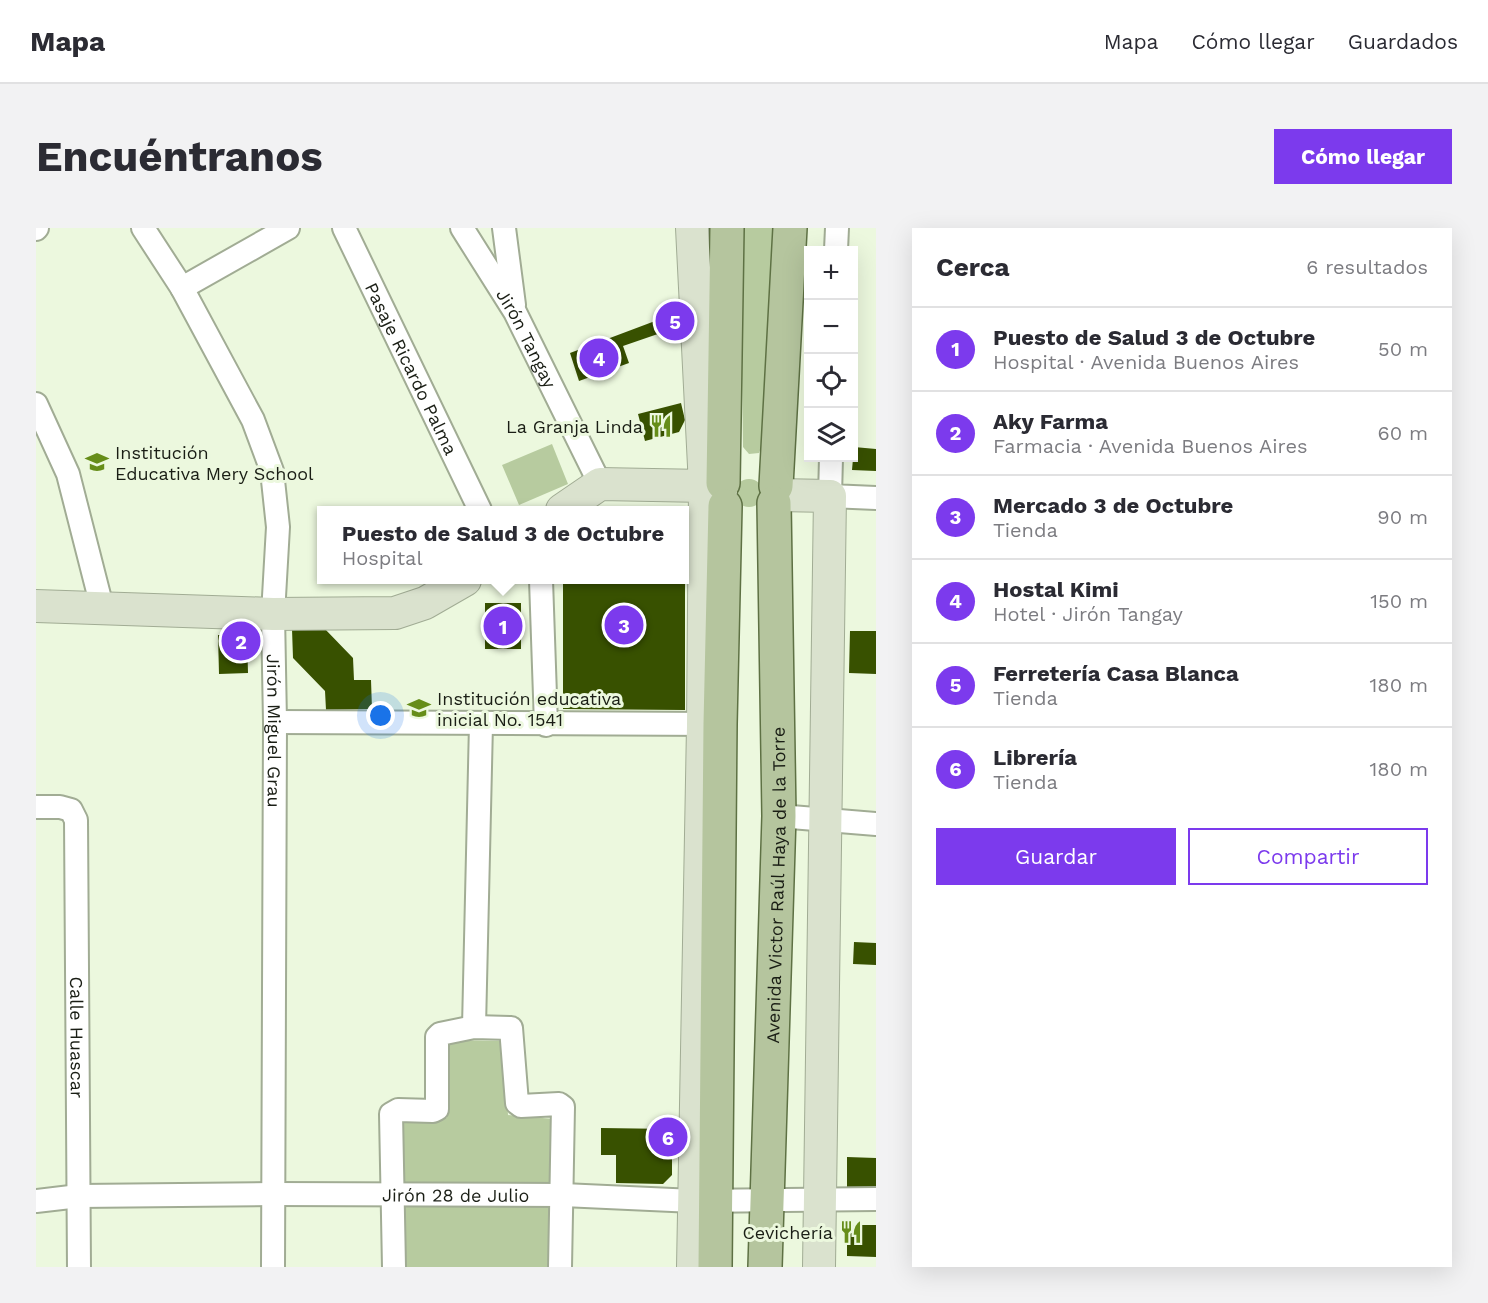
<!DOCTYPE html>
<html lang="es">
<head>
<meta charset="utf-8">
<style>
  body { margin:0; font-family:"Work Sans",sans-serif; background:#f2f2f3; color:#2b2b33 }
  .controls { position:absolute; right:18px; top:18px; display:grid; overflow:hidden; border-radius:0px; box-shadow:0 6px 24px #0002 }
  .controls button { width:54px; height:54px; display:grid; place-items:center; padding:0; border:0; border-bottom:2px solid #e1e1e2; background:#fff; color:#2b2b33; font:30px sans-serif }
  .you { position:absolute; left:345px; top:488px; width:21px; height:21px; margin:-15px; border:4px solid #fff; border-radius:50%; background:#1a73e8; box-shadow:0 0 0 9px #1a73e833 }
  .badge { display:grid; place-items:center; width:39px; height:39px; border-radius:50%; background:#7c3aed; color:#fff; font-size:20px; font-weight:700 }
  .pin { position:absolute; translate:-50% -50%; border:3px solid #fff; box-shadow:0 2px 6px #0006 }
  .popup { position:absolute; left:281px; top:278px; width:372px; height:78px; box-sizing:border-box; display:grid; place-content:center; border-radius:0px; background:#fff; filter:drop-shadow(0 2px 4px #0005); font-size:20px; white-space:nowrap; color:#7c7c81 }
  .popup b { font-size:22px; color:#2b2b33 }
  .popup::after { content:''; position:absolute; left:50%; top:100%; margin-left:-12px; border:12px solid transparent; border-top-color:#fff }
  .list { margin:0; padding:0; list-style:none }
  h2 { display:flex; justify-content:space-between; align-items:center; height:78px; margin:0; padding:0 24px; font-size:26px }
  h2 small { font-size:20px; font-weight:400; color:#7c7c81 }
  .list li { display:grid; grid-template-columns:39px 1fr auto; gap:18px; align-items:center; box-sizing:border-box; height:84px; padding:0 24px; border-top:2px solid #e1e1e2 }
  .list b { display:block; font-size:22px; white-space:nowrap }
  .list p { margin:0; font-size:20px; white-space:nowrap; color:#7c7c81 }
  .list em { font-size:20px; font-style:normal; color:#7c7c81 }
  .actions { display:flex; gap:12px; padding:18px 24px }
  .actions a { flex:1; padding:14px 0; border:2px solid #7c3aed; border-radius:0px; text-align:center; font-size:21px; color:#7c3aed }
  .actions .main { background:#7c3aed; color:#fff }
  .icon { flex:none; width:33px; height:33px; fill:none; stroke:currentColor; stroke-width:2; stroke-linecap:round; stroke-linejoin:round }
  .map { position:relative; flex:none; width:840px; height:1039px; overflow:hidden; border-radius:0px }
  header { display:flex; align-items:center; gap:36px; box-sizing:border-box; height:84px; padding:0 30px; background:#fff; border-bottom:2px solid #e1e1e2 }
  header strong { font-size:28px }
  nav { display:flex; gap:33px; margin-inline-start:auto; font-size:21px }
  .intro { display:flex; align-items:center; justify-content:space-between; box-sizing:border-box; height:144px; padding:0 36px }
  h1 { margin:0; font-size:42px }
  .button { padding:15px 27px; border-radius:0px; background:#7c3aed; color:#fff; font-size:21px; font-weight:700 }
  main { display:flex; gap:36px; padding:0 36px }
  aside { flex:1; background:#fff; border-radius:0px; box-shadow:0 6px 24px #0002 }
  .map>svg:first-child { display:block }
</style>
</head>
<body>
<header>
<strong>Mapa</strong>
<nav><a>Mapa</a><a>Cómo llegar</a><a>Guardados</a></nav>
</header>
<div class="intro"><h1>Encuéntranos</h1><a class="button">Cómo llegar</a></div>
<main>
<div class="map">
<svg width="840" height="1039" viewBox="0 0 840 1039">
  <rect width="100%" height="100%" fill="#ecf8de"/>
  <path fill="#b7cb9f" d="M704 0H740L726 217 723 225 713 226 707 219Z
    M516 216 532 256 483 277 466 237Z
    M699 265a14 14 0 1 1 28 0a14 14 0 1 1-28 0Z
    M412 812 468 813 472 887 518 891 516 1039H365L362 891 411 890Z"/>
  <path fill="#385100" d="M643 84 645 98 587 118 593 135 543 153 534 125Z
    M645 175 649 192 643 204 609 213 602 186Z
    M818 219 840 221V243L816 242Z
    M527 352H649V482L527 481Z
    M449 375H485V421H449Z
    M288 400 317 430 318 452H335L336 481 290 482 289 463 257 430 256 401Z
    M814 403H840V446L813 445Z
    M182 407H211L212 445 183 446Z
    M818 714 840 715V737L817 736Z
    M565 900 636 901V947L627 956 580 955V927H565Z
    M811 929 840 930V960H811Z
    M811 997H840V1029L811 1028Z"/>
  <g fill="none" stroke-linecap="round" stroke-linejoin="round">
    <g stroke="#a1ac94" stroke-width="26">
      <g id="street">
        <path id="s1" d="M107 0 146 60 217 192 236 243 242 299 237 386 239 494 237 1039"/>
        <path id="s2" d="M308 0 444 282"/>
        <path id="s3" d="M426 0 479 84 564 256"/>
        <path d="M468 0 478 77"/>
        <path d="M0 1 1 0"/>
        <path d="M800 22 801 0"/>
        <path d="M146 60 252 0"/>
        <path d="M0 176 32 246 66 379"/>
        <path d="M795 230 794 268 840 270"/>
        <path d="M505 352 510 497"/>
        <path d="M239 494 682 496"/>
        <path id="s4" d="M0 579H24L35 582 40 592 43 1039"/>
        <path d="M743 588 840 596"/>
        <path d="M438 799 445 496"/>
        <path id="s5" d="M0 973 43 968 236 966 527 967 658 973 840 971"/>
        <path d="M358 1039 355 886 362 882 397 883 401 881V809L404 806 438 799 475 800 481 875 485 878 523 876 527 879 524 1039"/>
      </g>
    </g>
    <g stroke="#a1ac94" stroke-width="34">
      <path id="secondary" d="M656 0 669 258 667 498 657 1039
        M741 267 794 268 783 1039
        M526 282 564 256 669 258 685 262
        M0 378 237 386 359 385 389 375 429 352"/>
    </g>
    <g stroke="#5e7144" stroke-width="36">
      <g id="primary">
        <path d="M687 255 691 0"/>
        <path d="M740 258 754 0"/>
        <path d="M679 1039 684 496 689 278"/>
        <path id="s6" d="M729 1039 743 588 738 275"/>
      </g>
    </g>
    <use href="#street" stroke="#fff" stroke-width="22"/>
    <use href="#secondary" stroke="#dae2ce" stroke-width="32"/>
    <use href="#primary" stroke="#b5c59e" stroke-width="33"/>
  </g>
  <defs>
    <g id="restaurant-bare" transform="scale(1.8)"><path d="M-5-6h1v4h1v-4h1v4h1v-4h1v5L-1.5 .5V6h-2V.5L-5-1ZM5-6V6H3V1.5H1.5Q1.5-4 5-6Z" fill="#668d19" stroke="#ecf8de" stroke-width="2.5" paint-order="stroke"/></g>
    <g id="school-bare" transform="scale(1.8)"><path d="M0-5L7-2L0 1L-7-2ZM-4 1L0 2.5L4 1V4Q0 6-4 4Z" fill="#668d19" stroke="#ecf8de" stroke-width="2.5" paint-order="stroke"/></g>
  </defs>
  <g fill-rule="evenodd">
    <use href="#restaurant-bare" x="625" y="198"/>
    <use href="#school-bare" x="61" y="234"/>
    <use href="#school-bare" x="383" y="480"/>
    <use href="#restaurant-bare" x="815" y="1004"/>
  </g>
  <g text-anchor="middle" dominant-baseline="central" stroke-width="6" stroke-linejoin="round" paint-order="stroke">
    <g font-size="18" fill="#1a1e15" stroke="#ecf8de">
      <text stroke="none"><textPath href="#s3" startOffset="128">Jirón Tangay</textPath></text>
      <text stroke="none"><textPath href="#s2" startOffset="156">Pasaje Ricardo Palma</textPath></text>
      <text stroke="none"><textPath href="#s1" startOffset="536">Jirón Miguel Grau</textPath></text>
      <text stroke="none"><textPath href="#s6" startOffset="382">Avenida Victor Raúl Haya de la Torre</textPath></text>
      <text stroke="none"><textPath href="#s4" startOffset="264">Calle Huascar</textPath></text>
      <text stroke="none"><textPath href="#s5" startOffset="420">Jirón 28 de Julio</textPath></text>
    </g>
    <g font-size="18" fill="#1a1e15" stroke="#ecf8de" text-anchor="end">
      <text x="607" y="198">La Granja Linda</text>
      <text x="79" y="224" text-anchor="start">Institución<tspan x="79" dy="21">Educativa Mery School</tspan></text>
      <text x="401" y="470" text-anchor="start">Institución educativa<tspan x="401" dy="21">inicial No. 1541</tspan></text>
      <text x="797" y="1004">Cevichería</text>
    </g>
  </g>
</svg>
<div class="controls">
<button>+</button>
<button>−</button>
<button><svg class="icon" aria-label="locate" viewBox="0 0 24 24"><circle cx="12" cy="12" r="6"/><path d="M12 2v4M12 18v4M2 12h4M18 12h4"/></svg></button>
<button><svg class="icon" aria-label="layers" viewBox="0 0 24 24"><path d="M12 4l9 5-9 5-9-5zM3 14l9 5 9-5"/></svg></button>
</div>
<div class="you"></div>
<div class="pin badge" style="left:467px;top:398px">1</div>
<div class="popup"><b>Puesto de Salud 3 de Octubre</b>Hospital</div>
<div class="pin badge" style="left:205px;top:413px">2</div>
<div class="pin badge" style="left:588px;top:397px">3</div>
<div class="pin badge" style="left:563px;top:130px">4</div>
<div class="pin badge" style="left:639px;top:93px">5</div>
<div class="pin badge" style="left:632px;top:909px">6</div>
</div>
<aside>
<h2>Cerca<small>6 resultados</small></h2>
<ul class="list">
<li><span class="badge">1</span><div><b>Puesto de Salud 3 de Octubre</b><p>Hospital · Avenida Buenos Aires</p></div><em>50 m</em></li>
<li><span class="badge">2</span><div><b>Aky Farma</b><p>Farmacia · Avenida Buenos Aires</p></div><em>60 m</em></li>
<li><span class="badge">3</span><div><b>Mercado 3 de Octubre</b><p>Tienda</p></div><em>90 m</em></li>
<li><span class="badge">4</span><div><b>Hostal Kimi</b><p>Hotel · Jirón Tangay</p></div><em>150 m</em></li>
<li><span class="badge">5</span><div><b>Ferretería Casa Blanca</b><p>Tienda</p></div><em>180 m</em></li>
<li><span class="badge">6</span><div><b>Librería</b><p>Tienda</p></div><em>180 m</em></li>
</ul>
<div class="actions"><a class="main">Guardar</a><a>Compartir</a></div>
</aside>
</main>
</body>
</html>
